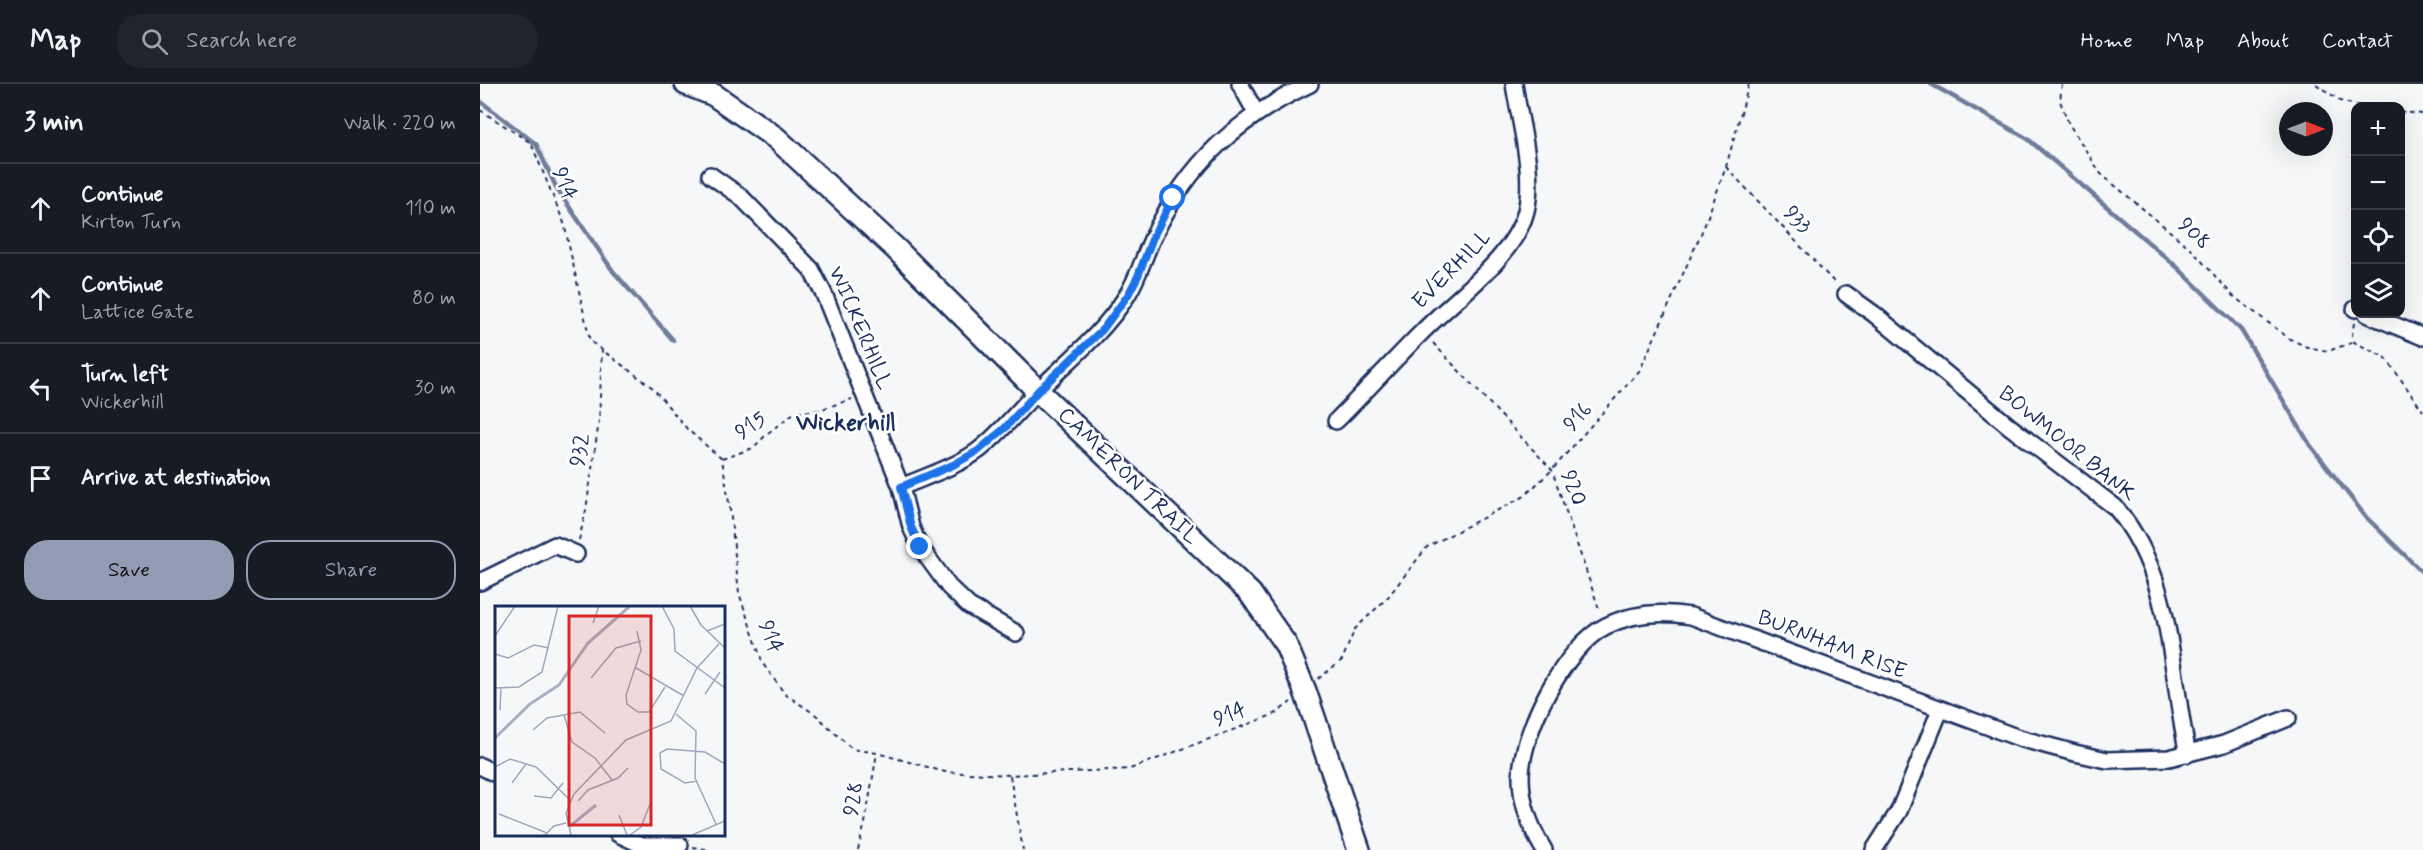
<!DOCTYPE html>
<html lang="en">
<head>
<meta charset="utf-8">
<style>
  body { margin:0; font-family:Mynerve,sans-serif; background:#20242c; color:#f1f3f6 }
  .controls { position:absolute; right:18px; top:18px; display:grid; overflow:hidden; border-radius:12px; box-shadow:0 6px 24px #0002 }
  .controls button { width:54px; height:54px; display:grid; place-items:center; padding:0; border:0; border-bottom:2px solid #363941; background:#171b24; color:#f1f3f6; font:30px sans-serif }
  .compass { position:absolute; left:1799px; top:18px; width:54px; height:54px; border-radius:50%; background:#171b24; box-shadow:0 6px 24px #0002; rotate:90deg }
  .stop { position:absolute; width:18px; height:18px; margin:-14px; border:4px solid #1a73e8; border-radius:50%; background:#fff }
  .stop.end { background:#1a73e8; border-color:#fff; box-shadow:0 2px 6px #0008 }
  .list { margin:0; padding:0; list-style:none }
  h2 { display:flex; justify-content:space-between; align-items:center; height:78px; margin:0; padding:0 24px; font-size:26px }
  h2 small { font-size:20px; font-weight:400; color:#9ea1a6 }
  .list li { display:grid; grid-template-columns:39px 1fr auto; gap:18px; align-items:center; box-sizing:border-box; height:90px; padding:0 24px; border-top:2px solid #363941 }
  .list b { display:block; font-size:22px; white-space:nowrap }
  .list p { margin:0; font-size:20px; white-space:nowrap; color:#9ea1a6 }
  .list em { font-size:20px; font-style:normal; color:#9ea1a6 }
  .actions { display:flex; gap:12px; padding:18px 24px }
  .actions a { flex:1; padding:14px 0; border:2px solid #919bb2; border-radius:24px; text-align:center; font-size:21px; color:#919bb2 }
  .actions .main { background:#919bb2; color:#111 }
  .icon { flex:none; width:33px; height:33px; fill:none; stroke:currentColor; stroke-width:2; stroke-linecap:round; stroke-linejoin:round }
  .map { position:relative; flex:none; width:1943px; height:766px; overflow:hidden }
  header { display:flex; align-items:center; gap:36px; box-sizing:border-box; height:84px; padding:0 30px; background:#171b24; border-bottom:2px solid #363941 }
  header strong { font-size:28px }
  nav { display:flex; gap:33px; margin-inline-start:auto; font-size:21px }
  .search { width:420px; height:54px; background:#20242c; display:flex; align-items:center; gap:15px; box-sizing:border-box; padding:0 21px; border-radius:24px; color:#9ea1a6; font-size:22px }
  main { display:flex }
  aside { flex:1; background:#171b24 }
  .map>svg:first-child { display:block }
</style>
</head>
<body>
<header>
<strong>Map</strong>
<div class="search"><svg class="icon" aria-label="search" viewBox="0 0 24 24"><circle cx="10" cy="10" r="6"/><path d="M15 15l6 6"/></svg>Search here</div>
<nav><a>Home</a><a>Map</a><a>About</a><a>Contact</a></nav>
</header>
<main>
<aside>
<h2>3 min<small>Walk · 220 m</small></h2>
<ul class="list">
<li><svg class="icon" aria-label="ahead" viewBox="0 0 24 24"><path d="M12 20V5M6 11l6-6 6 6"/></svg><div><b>Continue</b><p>Kirton Turn</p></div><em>110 m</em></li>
<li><svg class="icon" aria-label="ahead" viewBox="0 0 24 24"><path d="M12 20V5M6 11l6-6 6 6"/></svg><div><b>Continue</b><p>Lattice Gate</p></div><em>80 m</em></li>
<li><svg class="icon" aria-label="left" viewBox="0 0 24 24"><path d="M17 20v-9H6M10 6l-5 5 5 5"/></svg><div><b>Turn left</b><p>Wickerhill</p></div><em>30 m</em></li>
<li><svg class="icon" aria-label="arrive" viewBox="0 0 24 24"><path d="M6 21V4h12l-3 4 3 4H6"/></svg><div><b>Arrive at destination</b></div></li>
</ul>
<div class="actions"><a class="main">Save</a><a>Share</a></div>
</aside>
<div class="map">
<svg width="1943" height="766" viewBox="0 0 1943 766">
  <rect width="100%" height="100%" fill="#f6f7f9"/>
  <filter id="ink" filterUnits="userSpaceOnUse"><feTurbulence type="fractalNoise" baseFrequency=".0167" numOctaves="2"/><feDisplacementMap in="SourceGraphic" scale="12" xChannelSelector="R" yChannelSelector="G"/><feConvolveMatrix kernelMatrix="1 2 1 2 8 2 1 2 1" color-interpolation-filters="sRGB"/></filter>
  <g filter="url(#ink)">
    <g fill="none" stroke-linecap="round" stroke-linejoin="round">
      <path stroke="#707c99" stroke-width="4.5" d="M1451 0 1548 55 1697 183 1761 246 1830 361 1886 433 1943 489
        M0 17 56 60 77 105 133 187 193 256"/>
      <g stroke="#1b2f5e" stroke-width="20">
        <path id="street" d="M760 0 776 29
          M230 91 260 112 331 185 344 210 421 403 431 443 440 463 469 503 489 522 536 549
          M1366 210 1394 230 1529 342 1635 423C1694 492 1689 585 1708 670
          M1875 225H1876
          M1887 230 1943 253
          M856 337C885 308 913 277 942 248 975 214 1034 174 1046 127 1055 89 1040 39 1034 0
          M421 403C447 392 476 383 499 366 522 348 539 325 560 305 590 275 623 249 646 213 659 193 664 171 674 151 709 78 758 34 830 0
          M0 498 75 461 96 470
          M0 682 16 690
          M138 750 162 761H200
          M1064 766C1050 743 1041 720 1041 693 1041 648 1085 562 1126 542 1154 528 1182 527 1211 532L1539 654 1595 669 1627 676 1689 674 1744 660 1808 634
          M1394 766 1419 727 1460 626"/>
      </g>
      <g stroke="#1b2f5e" stroke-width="26">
        <path id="secondary" d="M206 0 234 11 296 54 416 165 558 307 770 509 806 561 825 607 879 766"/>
      </g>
      <path stroke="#1b2f5e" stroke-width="2" stroke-dasharray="4.5 4.5" stroke-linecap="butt" d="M1582 0 1580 17 1589 40 1621 90 1710 164 1753 212 1810 255 1827 263 1848 267 1874 258
        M1836 0 1862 18 1882 22
        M0 26 51 59 84 139 110 257 173 304 208 346 242 375 250 425 259 509 283 580 305 610 336 631 372 665 397 669 465 688 530 691 650 685 795 630 811 618
        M1920 28 1943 30
        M1246 83 1355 199
        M1874 239 1872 251 1874 258 1906 274 1943 327
        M953 259 1072 386 1120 528
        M242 375 273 364 288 349 314 329 339 326 372 315
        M99 456 106 426 119 337 122 265
        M838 595 862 576 875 545 908 513 947 463 1043 413 1072 386 1160 286 1224 143 1246 83 1269 0
        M530 692 543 766
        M213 763 231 766
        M378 766 385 739 397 669"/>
      <use href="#street" stroke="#fff" stroke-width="15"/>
      <use href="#secondary" stroke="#fff" stroke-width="21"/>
    </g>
  </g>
  <g fill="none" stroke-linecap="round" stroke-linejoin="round" filter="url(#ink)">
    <path stroke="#1a73e8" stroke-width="8" d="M440 463 431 443 421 403 473 381 498 367 525 344 558 307 623 245 648 211 658 192 673 153 693 114"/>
  </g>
  <g text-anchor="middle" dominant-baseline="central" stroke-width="5" stroke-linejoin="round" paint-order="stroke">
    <g font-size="22" fill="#1b2f5e" stroke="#fff">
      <text transform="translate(84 100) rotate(68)">914</text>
      <text transform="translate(1317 136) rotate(47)">933</text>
      <text transform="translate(1714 150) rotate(43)">908</text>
      <text transform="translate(972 186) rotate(-45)">EVERHILL</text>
      <text transform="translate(380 244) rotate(67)">WICKERHILL</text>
      <text transform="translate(1098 333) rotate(-49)">916</text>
      <text transform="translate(271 342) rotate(-35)">915</text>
      <text transform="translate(1587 360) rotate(39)">BOWMOOR BANK</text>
      <text transform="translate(100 366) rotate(-82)">932</text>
      <text transform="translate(648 392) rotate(44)">CAMERON TRAIL</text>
      <text transform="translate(1093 404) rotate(69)">920</text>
      <text transform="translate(290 553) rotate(69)">914</text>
      <text transform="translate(1352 561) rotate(21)">BURNHAM RISE</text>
      <text transform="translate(750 631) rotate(-21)">914</text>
      <text transform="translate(374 715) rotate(-80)">928</text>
    </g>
    <g font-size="24" font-weight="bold" fill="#1b2f5e" stroke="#fff">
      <text x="366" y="339">Wickerhill</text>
    </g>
  </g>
  <g transform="translate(15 522)">
    <rect width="230" height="230" fill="#f6f7f9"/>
    <path fill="none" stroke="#a9b0c1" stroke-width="3" d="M0 132 35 98 64 79 93 37 134 1M74 221 101 199"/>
    <path fill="none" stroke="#9ea7bb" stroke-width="1.5" d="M167 0 179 23 180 45 230 82M195 0 206 19 230 42M98 17 104 0M142 25 146 44 131 89 132 98 143 106H154L170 81M212 25 230 18M0 30 20 0M0 48 13 52 39 39 54 42M141 62 189 90M96 72 121 42 146 35M0 82 24 81 47 66 63 0M210 88 225 66M5 104 6 82M181 108 201 125 200 172 221 218M69 109 77 136 100 152 117 174M38 124 52 112 85 106 110 127M0 161 15 153 41 161 75 194M202 175 190 177 166 163 165 147 172 143 210 146 230 158M17 177 31 158M39 190 56 192 68 177M83 195 93 184 123 172 133 162M4 208 52 227M124 209 132 229M50 229 59 220 71 217M76 229 71 207 79 188 131 134 176 115 202 62 224 38M135 229 146 221 155 198M197 229 230 215"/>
    <path fill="#d62828" fill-opacity="0.15" stroke="#d62828" stroke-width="3" d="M74 10H156V219H74Z"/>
    <rect width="230" height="230" fill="none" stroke="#1b2f5e" stroke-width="3"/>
  </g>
</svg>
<div class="controls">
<button>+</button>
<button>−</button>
<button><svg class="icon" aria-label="locate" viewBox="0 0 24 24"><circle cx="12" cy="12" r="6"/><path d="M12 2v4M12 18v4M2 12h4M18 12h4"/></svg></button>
<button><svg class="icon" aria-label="layers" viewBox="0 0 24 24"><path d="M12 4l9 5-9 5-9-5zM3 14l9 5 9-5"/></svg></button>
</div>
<svg class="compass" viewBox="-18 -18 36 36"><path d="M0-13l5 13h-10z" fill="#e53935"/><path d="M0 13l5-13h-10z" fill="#9ea1a6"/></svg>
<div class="stop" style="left:693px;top:114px"></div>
<div class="stop end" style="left:440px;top:463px"></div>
</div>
</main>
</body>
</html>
